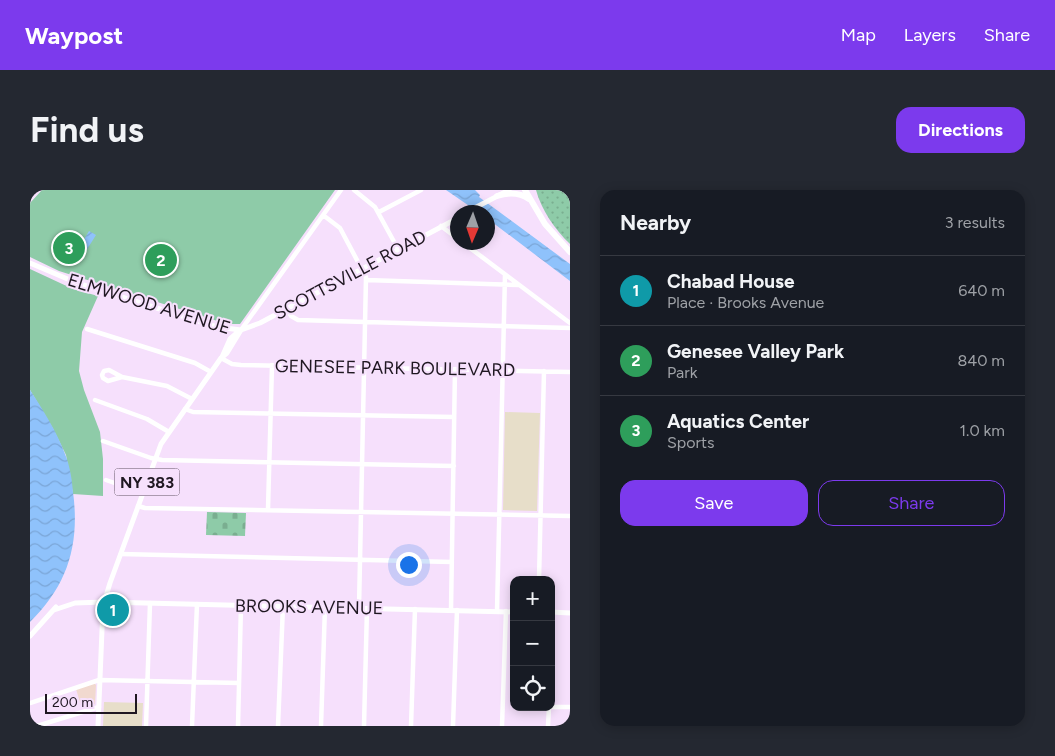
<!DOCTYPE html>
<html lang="en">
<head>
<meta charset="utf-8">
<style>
  body { margin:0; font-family:Figtree,sans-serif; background:#242831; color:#f1f3f6 }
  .controls { position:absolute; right:15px; bottom:15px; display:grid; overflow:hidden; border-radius:10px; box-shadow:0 2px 12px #0003 }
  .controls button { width:45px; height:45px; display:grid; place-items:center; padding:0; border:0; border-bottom:1px solid #363941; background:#171b24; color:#f1f3f6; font:25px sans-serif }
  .compass { position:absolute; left:420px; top:15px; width:45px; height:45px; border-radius:50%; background:#171b24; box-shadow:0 2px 12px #0003; rotate:182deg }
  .scale { position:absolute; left:15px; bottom:12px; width:92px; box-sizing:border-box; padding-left:5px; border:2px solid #1f1721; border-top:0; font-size:14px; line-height:18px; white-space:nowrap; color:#1f1721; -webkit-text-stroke:4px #f6e0fc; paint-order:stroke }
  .you { position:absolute; left:378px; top:374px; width:18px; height:18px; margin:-12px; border:4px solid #fff; border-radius:50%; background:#1a73e8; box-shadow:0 0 0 8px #1a73e833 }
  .badge { display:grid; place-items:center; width:32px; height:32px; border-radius:50%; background:#7c3aed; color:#fff; font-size:16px; font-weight:700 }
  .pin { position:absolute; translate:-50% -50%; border:2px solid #fff; box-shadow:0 1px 5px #0006 }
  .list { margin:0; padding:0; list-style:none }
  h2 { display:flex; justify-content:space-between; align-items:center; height:65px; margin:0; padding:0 20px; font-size:21px }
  h2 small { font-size:16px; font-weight:400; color:#9ea1a6 }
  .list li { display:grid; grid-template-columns:32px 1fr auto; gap:15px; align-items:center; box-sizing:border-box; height:70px; padding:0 20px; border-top:1px solid #363941 }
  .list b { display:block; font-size:19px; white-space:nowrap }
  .list p { margin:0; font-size:16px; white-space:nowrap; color:#9ea1a6 }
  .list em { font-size:16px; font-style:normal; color:#9ea1a6 }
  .actions { display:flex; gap:10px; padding:15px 20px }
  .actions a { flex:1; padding:11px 0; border:1px solid #7c3aed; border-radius:15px; text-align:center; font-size:18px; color:#7c3aed }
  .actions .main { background:#7c3aed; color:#fff }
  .icon { flex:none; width:28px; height:28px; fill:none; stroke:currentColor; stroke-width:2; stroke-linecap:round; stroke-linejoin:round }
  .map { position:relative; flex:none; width:540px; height:536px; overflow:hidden; border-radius:15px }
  header { display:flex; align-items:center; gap:30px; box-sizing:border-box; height:70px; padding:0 25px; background:#7c3aed; color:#fff }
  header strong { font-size:24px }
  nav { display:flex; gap:28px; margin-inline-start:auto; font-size:18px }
  .intro { display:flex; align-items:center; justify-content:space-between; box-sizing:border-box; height:120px; padding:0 30px }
  h1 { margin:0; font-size:35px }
  .button { padding:12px 22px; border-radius:15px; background:#7c3aed; color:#fff; font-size:18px; font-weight:700 }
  main { display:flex; gap:30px; padding:0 30px }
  aside { flex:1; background:#171b24; border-radius:15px; box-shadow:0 2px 12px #0003 }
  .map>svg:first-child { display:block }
</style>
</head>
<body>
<header>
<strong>Waypost</strong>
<nav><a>Map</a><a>Layers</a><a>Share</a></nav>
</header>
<div class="intro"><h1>Find us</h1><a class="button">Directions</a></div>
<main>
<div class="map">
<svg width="540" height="536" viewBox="0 0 540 536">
  <defs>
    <pattern id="grass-dots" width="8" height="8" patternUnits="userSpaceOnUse" patternTransform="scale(1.25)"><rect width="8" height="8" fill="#8ecba8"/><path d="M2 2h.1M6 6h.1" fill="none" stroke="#7aae90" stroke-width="1.8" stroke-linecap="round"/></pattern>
    <pattern id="cemetery-stones" width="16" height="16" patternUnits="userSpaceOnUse" patternTransform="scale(1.25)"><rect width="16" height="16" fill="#8ecba8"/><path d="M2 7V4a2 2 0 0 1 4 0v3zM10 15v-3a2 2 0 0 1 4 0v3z" fill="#7aae90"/></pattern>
    <pattern id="water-waves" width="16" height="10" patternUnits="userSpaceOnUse" patternTransform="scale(1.25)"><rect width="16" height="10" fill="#8fc2fb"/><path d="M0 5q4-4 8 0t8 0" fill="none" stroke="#7ba6d7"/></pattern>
  </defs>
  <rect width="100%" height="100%" fill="#f6e0fc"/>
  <path fill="#f1d9cf" d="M64 493 66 495 65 514 52 519 46 499Z"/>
  <path fill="#e7dec9" d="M475 222 510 223 507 321 473 320Z
    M74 512 113 513 112 536H73Z"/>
  <path fill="url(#grass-dots)" d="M506 0H540V54C525 40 511 19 506 0Z"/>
  <path fill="url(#cemetery-stones)" d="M177 322 216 323 215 346 176 345Z"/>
  <path fill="#8ecba8" d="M12 0H305L210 134H197L29 81 0 67V13Z
    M0 79 43 99 68 106 52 142 49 181 54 200 70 242 73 269V306L43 304 36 265 22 237 0 200Z"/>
  <path fill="url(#water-waves)" d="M416 0H445L450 5 449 7 540 74V91L458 29V22H448Z
    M59 41 66 45 51 69 45 65Z
    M0 200C13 220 27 242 35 264 40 276 42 290 43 302 50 354 38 395 0 432Z"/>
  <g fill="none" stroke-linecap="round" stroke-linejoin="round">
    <path stroke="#fff" stroke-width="4.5" d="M324 0 345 17 368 59
      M349 22 391 0
      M293 25 310 38 336 87 329 418
      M411 36 428 49
      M432 52 540 133
      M336 90 489 95
      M257 119 261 126 268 130 540 138
      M57 139 165 173 181 182
      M211 140 311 0
      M191 168 202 174 211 175 540 182
      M92 187 78 191 73 188 72 185 74 181 79 180 92 187 137 196 162 209
      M65 210 117 229 139 242
      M155 219 163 222 424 227
      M73 251 121 268 132 270 424 276
      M76 290 113 303
      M108 316 115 318 540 326
      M238 319 242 175
      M91 364 422 372
      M509 390 514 181
      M421 420 425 179
      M467 421 475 85
      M0 513 69 490 209 493
      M521 517H540
      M7 536 69 517
      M116 536 120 413
      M162 536 167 414
      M208 536 211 415
      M248 536 253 416
      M291 536 295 417
      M334 536 337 418
      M381 536 385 419
      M423 536 427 420
      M472 536 476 421
      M518 536 519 517"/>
    <path stroke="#fff" stroke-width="5" d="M437 22 479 0
      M0 73 47 93 187 137 211 140 230 133 428 28
      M192 167 200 149 208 142
      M24 420 45 413 74 412 484 422
      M521 422 540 423
      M0 446 26 417
      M68 536 73 416 80 393 131 254 191 168 197 163 211 140"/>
    <path stroke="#fff" stroke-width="6" d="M495 0 515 34 540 62
      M467 6C479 2 489 2 499 9"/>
  </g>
  <g text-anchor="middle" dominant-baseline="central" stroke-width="4" stroke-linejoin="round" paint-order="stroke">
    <rect fill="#f6e0fc" stroke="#605363" stroke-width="1" x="84.5" y="278.5" width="65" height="27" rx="4"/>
    <g font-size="16" font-weight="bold" fill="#1f1721">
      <text x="117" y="292">NY 383</text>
    </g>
    <g font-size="18" fill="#1f1721" stroke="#f6e0fc">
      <text transform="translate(320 85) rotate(-28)">SCOTTSVILLE ROAD</text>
      <text transform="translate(119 114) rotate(17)">ELMWOOD AVENUE</text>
      <text transform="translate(365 178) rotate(1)">GENESEE PARK BOULEVARD</text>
      <text transform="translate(279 417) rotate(1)">BROOKS AVENUE</text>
    </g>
  </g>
</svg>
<div class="controls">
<button>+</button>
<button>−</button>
<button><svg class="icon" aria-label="locate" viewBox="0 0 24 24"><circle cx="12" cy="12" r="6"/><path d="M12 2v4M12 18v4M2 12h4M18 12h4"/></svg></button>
</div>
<svg class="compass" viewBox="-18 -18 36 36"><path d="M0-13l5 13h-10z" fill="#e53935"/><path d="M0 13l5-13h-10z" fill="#9ea1a6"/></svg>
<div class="scale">200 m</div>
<div class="you"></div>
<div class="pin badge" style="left:83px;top:420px;background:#0f9aa8">1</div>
<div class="pin badge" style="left:131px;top:70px;background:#2e9e5b">2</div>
<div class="pin badge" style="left:39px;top:58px;background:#2e9e5b">3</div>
</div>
<aside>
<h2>Nearby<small>3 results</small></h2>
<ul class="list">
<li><span class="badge" style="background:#0f9aa8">1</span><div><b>Chabad House</b><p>Place · Brooks Avenue</p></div><em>640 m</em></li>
<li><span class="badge" style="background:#2e9e5b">2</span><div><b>Genesee Valley Park</b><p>Park</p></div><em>840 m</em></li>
<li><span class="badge" style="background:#2e9e5b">3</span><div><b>Aquatics Center</b><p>Sports</p></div><em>1.0 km</em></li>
</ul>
<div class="actions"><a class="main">Save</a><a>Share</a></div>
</aside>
</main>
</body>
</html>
